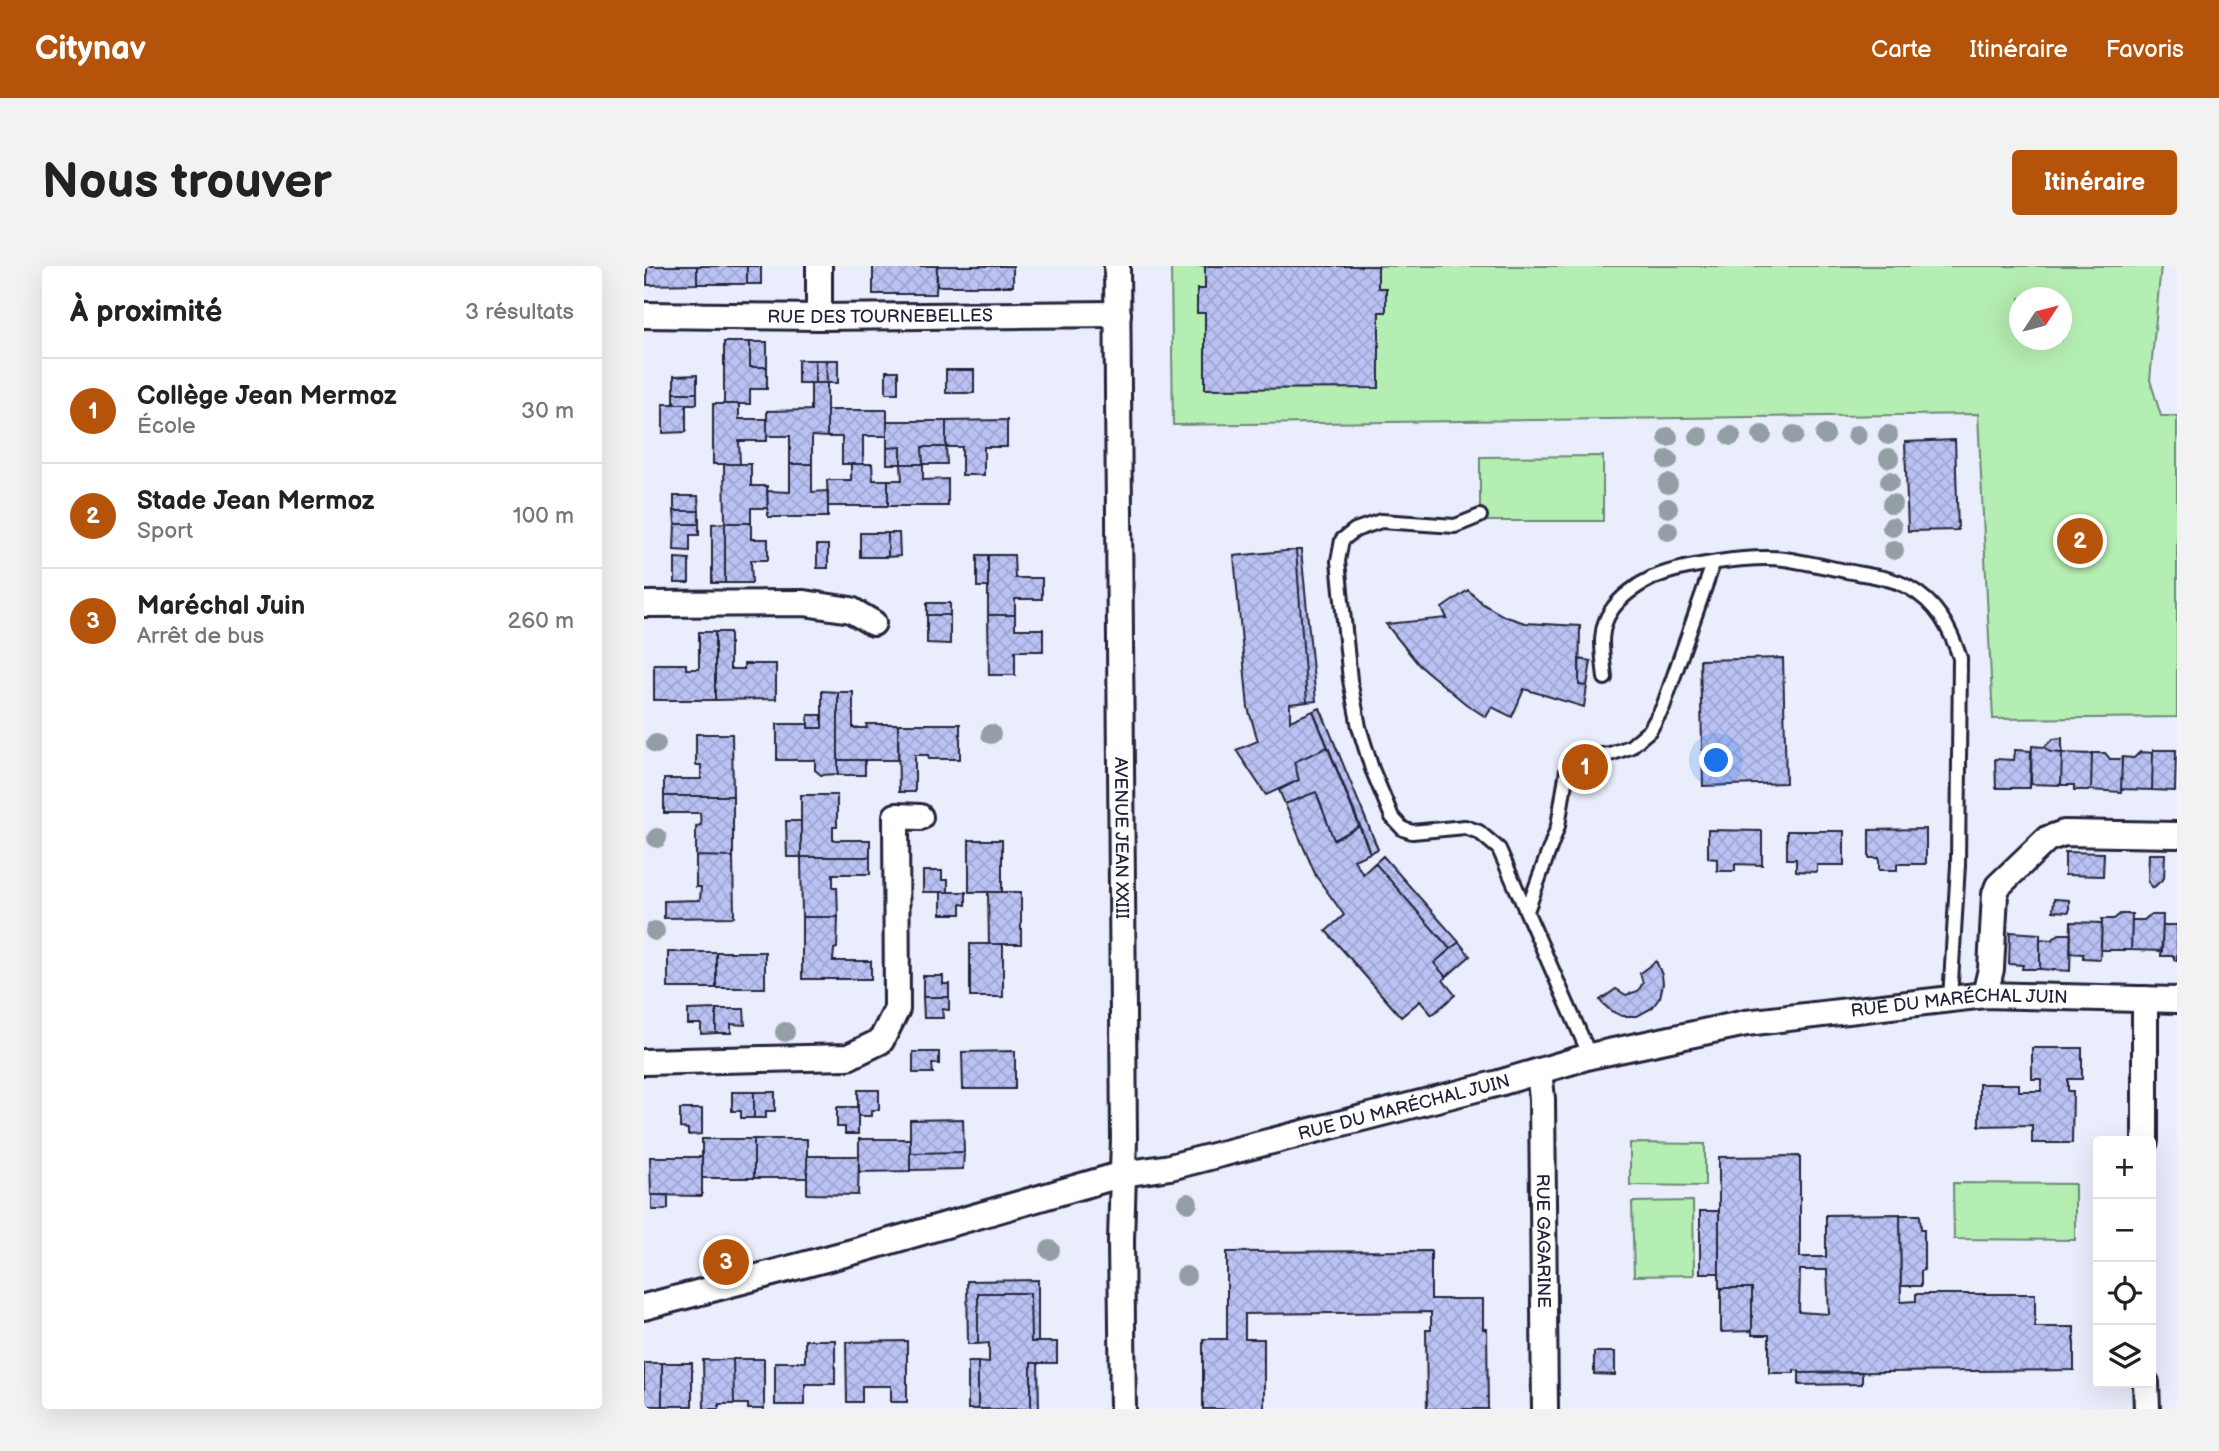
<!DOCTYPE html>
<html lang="fr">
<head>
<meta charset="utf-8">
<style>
  body { margin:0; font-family:"Balsamiq Sans",sans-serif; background:#f2f2f2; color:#222 }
  .controls { position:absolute; right:21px; bottom:21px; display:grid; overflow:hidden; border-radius:7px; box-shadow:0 7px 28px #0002 }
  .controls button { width:63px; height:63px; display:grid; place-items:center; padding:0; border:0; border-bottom:2px solid #e0e0e0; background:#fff; color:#222; font:35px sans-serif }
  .compass { position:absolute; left:1365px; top:21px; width:63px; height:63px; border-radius:50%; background:#fff; box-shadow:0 7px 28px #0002; rotate:54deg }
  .you { position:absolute; left:1073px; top:495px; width:24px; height:24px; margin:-18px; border:5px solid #fff; border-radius:50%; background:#1a73e8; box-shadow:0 0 0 10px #1a73e833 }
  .badge { display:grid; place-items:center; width:46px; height:46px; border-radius:50%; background:#b45309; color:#fff; font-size:23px; font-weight:700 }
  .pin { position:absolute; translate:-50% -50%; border:4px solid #fff; box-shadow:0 2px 7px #0006 }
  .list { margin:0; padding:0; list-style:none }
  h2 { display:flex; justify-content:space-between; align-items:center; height:91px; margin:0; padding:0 28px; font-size:30px }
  h2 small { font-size:23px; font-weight:400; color:#767676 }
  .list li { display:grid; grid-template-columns:46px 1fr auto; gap:21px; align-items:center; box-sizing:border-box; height:105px; padding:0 28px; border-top:2px solid #e0e0e0 }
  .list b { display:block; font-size:26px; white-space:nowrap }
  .list p { margin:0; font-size:23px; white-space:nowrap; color:#767676 }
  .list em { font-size:23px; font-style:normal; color:#767676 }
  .icon { flex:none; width:38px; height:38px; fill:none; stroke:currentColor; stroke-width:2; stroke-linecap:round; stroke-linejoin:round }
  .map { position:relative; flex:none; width:1533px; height:1143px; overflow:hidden; border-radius:7px }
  header { display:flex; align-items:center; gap:42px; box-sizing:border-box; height:98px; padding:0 35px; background:#b45309; color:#fff }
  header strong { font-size:33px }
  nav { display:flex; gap:38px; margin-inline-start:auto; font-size:24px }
  .intro { display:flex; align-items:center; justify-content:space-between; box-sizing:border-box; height:168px; padding:0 42px }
  h1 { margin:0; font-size:49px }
  .button { padding:18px 32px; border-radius:7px; background:#b45309; color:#fff; font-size:24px; font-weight:700 }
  main { display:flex; gap:42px; padding:0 42px }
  aside { flex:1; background:#fff; border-radius:7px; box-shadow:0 7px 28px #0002 }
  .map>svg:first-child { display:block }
</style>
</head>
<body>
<header>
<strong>Citynav</strong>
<nav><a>Carte</a><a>Itinéraire</a><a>Favoris</a></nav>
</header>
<div class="intro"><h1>Nous trouver</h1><a class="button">Itinéraire</a></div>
<main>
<aside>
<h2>À proximité<small>3 résultats</small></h2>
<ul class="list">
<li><span class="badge">1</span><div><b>Collège Jean Mermoz</b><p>École</p></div><em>30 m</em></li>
<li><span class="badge">2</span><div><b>Stade Jean Mermoz</b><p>Sport</p></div><em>100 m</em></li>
<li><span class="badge">3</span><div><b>Maréchal Juin</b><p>Arrêt de bus</p></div><em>260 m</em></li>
</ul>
</aside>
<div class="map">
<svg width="1533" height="1143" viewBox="0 0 1533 1143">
  <defs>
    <pattern id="building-cross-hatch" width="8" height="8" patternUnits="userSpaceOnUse" patternTransform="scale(1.75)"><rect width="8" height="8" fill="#bac2f3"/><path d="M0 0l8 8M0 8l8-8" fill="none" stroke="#a0a6d1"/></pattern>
  </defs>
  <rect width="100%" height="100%" fill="#eaedfb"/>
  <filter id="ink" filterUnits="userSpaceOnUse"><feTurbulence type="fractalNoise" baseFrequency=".0143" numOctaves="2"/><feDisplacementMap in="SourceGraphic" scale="14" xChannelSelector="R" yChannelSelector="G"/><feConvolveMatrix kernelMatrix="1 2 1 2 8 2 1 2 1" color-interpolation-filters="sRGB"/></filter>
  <g filter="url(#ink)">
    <path fill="#b5eeb2" stroke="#6c8876" stroke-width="2" fill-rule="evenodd" d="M527 0H1517L1506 114 1517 150H1533V451L1349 453 1334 148 529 159ZM1376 32H1418V74H1376Z
      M959 190V255H836V191Z
      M986 877 1061 878V920L986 919Z
      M1309 917 1431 918V974L1310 973Z
      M1049 935 1050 1009 990 1010 988 936Z"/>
    <path fill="url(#building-cross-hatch)" stroke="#22223b" stroke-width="2" fill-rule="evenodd" d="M3 0H53V18L3 19Z
      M53 0H103V18H53Z
      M103 0H117V18H103Z
      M229 0H293L292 28H229Z
      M293 0H369V20H293Z
      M561 0H734V22H742V46H735V122L561 123V47H553V23H561Z
      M80 76H106V101H123V123H106V138H80Z
      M106 76H123V101H106Z
      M154 94H171V117H154Z
      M171 94H182L183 117H171Z
      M182 94H194V117H183Z
      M302 104H330V127H302Z
      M242 105H254V127H242Z
      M53 109V127H30V110Z
      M167 117H183V171L168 170V198H146V170H123V145L167 144Z
      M30 127H53V138H30Z
      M19 138H42V166L19 167Z
      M69 138H95V153H123V175H95L96 198H69Z
      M183 144H243V170H219V198H198V171H183Z
      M363 154V181H340V209H318V181H302V155Z
      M243 155H302V181H278L279 198H257V181L243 182Z
      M1311 174 1314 264 1264 265 1261 176Z
      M257 181V198H243V182Z
      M278 181H302L303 198H279Z
      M80 198H107V220H123L124 242H107V257H81Z
      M146 198H168V226L184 225V251H124L123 225 146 226Z
      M207 198H228L229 214H244V240H184L183 214H207Z
      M257 198H279V214L304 213V240H244V214H258Z
      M30 230H54L55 245H30Z
      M30 245H55V258H31Z
      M81 257V317H68V258Z
      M81 257H107V273H124V294H107L108 317H81Z
      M31 258H55V269H46V285L30 284Z
      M216 267H244V291H216Z
      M244 267H255L256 290 244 291Z
      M173 279H184V302H173Z
      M652 284 663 436 646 438V455L669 445 684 481 650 496 655 514 622 529 592 484 614 475 604 442 590 290Z
      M652 284H657L672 435 663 436Z
      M333 289H344V321H333Z
      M344 289H370L371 312H398V333H371V349H344Z
      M31 292 45 293V317H31Z
      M824 324 839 338 860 350 881 357 936 360 935 419 943 420 940 441 880 423 868 451 848 441 842 451 822 438 775 399 742 358 803 352 798 342Z
      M283 337H306V349H283Z
      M283 349H306V378L283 377Z
      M344 349H371V363H399V385H371V409H345Z
      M55 366H71V434H10V398H42V403H55Z
      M71 366H86V403H100V398H132V433L71 434Z
      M1139 392 1142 517 1059 520 1056 394Z
      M935 393 947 395 943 420 935 419Z
      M178 425 194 426V508L177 509 171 504V494H133V458H164V462H178Z
      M194 426H209V462H223L222 458H254V494H194Z
      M676 442 734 583 726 587 669 445Z
      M164 449H178V462H164Z
      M254 458H316V493H285L284 489H271V526H255Z
      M52 468H88L89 530H20V513H57V499H52Z
      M1418 472V487L1406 486 1400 481 1409 473Z
      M1388 480 1400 481 1406 486 1418 487 1417 519 1387 518Z
      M684 481 716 560 690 574 672 526 641 538 635 524 655 514 650 496Z
      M1371 484 1387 485 1386 522H1352L1351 493 1370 494Z
      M1509 484H1532L1531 525 1508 524Z
      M1496 486 1509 487 1508 524 1477 523 1478 491 1490 492Z
      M1418 487 1448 488 1447 524H1430V519H1417Z
      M1448 487H1461L1466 493H1478L1477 526 1447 524Z
      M194 494H221V509H194Z
      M672 526 690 574 716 560 726 587 710 594 719 608 731 597 806 683 790 697 802 711 799 714 811 729 788 749 776 735 757 751 682 665 700 649 672 610 641 538Z
      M157 529H193V561H189V574H226V591H157Z
      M20 530H89V591L52 590V560L57 559 56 547H20Z
      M142 555H157V591H143Z
      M1282 563V598H1253V604H1235V592H1225V564Z
      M1064 564 1118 565V599L1091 598V605H1073V593L1064 592Z
      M1143 565H1200V599H1173V606L1152 605V593H1143Z
      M325 574H358V626H325Z
      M1421 586 1460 587 1459 610 1421 609Z
      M1505 588H1521L1520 612 1509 622 1504 616Z
      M52 590 89 591 90 651 20 652V635L56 634 57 621H52Z
      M739 590 815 676 806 683 731 597Z
      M157 591H226V608H189V621H193L194 651H158Z
      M279 605H298V614H304V626H279Z
      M297 626H322V639L317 638V648H297Z
      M344 626H377V678H345Z
      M1410 633 1425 634V646L1409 645Z
      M1476 648H1488L1487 684H1457L1458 653H1470Z
      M1506 649H1519L1518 685 1487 684 1488 654H1500Z
      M158 651H194L193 682 190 683 189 695H227V713H158Z
      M1427 656 1458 657 1456 693 1439 692V688L1426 687Z
      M1519 659H1533V695L1530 694V690H1517Z
      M1366 666 1396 668V703H1378L1379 699 1365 698Z
      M1415 668H1427L1426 705 1396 703V673L1408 674Z
      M815 676 826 690 802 711 790 697Z
      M326 678H359V731H326Z
      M24 686H72V722H24Z
      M72 686H121V722H72Z
      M1012 695 1018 709 1019 718 1016 731 1008 742 993 750H978L967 745 958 737 956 734 972 723 982 729 994 725 999 717 996 707Z
      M279 710H299V718H305V731H279Z
      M279 731H305V744L298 743 299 752H280Z
      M72 743H100L101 759 87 758V767H72Z
      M72 743V767L57 768V758H44V744Z
      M1388 782H1438V813H1424V825H1429L1428 877H1388V859L1335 860V818H1375V825H1397V813H1388Z
      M371 785V823H319L318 786Z
      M269 786H295V798H288L289 807H269Z
      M214 824H235V844H227V850H214Z
      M88 826H110V852H97V845H88Z
      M110 826H131V845H122V852H110Z
      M193 841H214V868H201V861H193Z
      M36 843H58V868L44 869V863L36 862Z
      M319 853 320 886 266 887V854Z
      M58 873H110V912H58Z
      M110 873H163V912H110Z
      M215 873H266V905L215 906Z
      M320 886 319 903 266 904V887Z
      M163 890H215L214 929 163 928Z
      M1156 890V991H1182V949L1256 948 1257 1036 1272 1035V1028H1391V1061H1430V1104L1155 1107V1105L1150 1104V1107H1125V1069H1108V1022H1075V891ZM1156 1004H1183L1185 1048 1155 1046Z
      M6 891H58V930L7 929Z
      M8 929H24V942L21 944H8Z
      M1056 945H1075V1007H1056Z
      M1256 949H1276L1277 963H1280V1004L1277 1005V1020H1257Z
      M787 985V1033H839V1063H843L844 1143H783L782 1064H787V1046L601 1048V1073H620V1143H559V1073H583V986Z
      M394 1014V1076H387L386 1027H334V1078H324L323 1015Z
      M1077 1022H1108V1065L1077 1066Z
      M334 1027H386L387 1076H413V1097H387V1143H334V1096L345 1097V1077L334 1078Z
      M161 1074H191V1118H161V1139H131V1096H161Z
      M263 1075V1136H247V1120H218V1136H203L202 1076Z
      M950 1086H971V1109L950 1108Z
      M89 1093 90 1138H75V1143H60L59 1094Z
      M89 1093H120V1143H104V1138H90Z
      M324 1096H334V1143H324Z
      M0 1097H18V1140H0Z
      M18 1097H48V1140H18Z
      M387 1097H394L395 1143H387Z
      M1218 1106V1118L1155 1119V1107Z"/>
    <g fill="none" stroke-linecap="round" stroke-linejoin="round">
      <g stroke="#22223b" stroke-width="18">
        <path id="lane" d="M836 250 811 260 737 255 711 264 698 274 694 295 706 414 715 461 728 503 748 551 759 563 768 566 821 561 835 566 855 583 946 790
          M961 412C959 389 953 365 967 345 976 331 993 319 1008 312 1037 299 1108 289 1140 293 1161 296 1182 301 1202 305 1222 309 1246 311 1264 321 1293 337 1306 362 1316 392L1314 599 1306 733
          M883 645 914 560 923 504 933 492 966 488 986 481 1006 464 1019 441 1069 298"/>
      </g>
      <g stroke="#22223b" stroke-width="30">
        <g id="street">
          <path id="s1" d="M473 0 480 872 477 975 479 1143"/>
          <path id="s2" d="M0 49 175 51 474 48"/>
          <path d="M175 51V0"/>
          <path d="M0 338 160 337 207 344 229 357"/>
          <path d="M1341 729 1347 703 1351 628 1354 620 1403 573 1420 567 1533 569"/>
          <path d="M1501 733V875"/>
          <path d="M0 796 204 791 237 775 253 743 252 550 276 551"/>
          <path id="s3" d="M895 805 898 833 901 1143"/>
          <path id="s4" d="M0 1041 212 985 479 908 526 901 855 817 946 790 1102 757 1341 729 1533 734"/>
          <path d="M1502 1117 1503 1143"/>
        </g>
      </g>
      <use href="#lane" stroke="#fff" stroke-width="12"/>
      <use href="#street" stroke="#fff" stroke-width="24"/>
    </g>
    <g fill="#949fa5">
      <circle cx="1118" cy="169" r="10"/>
      <circle cx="1150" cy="169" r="10"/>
      <circle cx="1181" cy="169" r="10"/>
      <circle cx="1213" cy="169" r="10"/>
      <circle cx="1244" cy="169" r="10"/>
      <circle cx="1055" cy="170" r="10"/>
      <circle cx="1087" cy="170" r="10"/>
      <circle cx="1024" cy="171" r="10"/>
      <circle cx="1245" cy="192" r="10"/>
      <circle cx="1024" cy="194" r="10"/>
      <circle cx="1246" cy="215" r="10"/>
      <circle cx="1024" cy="218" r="10"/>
      <circle cx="1248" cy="238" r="10"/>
      <circle cx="1024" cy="242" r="10"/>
      <circle cx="1248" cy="261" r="10"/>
      <circle cx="1024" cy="265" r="10"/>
      <circle cx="1250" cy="284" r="10"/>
      <circle cx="347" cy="468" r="10"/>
      <circle cx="12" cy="478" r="10"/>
      <circle cx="13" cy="572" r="10"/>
      <circle cx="11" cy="665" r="10"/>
      <circle cx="141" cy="766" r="10"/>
      <circle cx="544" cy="937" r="10"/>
      <circle cx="406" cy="984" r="10"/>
      <circle cx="542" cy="1010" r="10"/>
    </g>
  </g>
  <g text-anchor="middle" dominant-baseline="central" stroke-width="5" stroke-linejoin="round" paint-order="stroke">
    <g font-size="18" fill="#22223b" stroke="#fff">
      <text stroke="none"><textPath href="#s2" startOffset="236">RUE DES TOURNEBELLES</textPath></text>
      <text stroke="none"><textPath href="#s1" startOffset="572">AVENUE JEAN XXIII</textPath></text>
      <text stroke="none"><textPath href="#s4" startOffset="1353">RUE DU MARÉCHAL JUIN</textPath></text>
      <text stroke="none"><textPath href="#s4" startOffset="786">RUE DU MARÉCHAL JUIN</textPath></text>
      <text stroke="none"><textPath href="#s3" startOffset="170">RUE GAGARINE</textPath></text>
    </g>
  </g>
</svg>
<div class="controls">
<button>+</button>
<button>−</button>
<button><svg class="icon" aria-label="locate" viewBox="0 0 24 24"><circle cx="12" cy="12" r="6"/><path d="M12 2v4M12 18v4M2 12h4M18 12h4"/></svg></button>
<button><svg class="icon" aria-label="layers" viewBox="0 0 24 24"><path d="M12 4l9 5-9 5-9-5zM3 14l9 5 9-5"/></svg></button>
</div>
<svg class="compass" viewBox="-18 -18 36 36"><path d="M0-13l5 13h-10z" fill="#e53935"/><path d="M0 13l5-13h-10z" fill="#767676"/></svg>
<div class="you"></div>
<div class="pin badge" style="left:941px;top:501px">1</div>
<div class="pin badge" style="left:1436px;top:275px">2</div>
<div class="pin badge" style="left:82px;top:996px">3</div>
</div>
</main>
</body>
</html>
